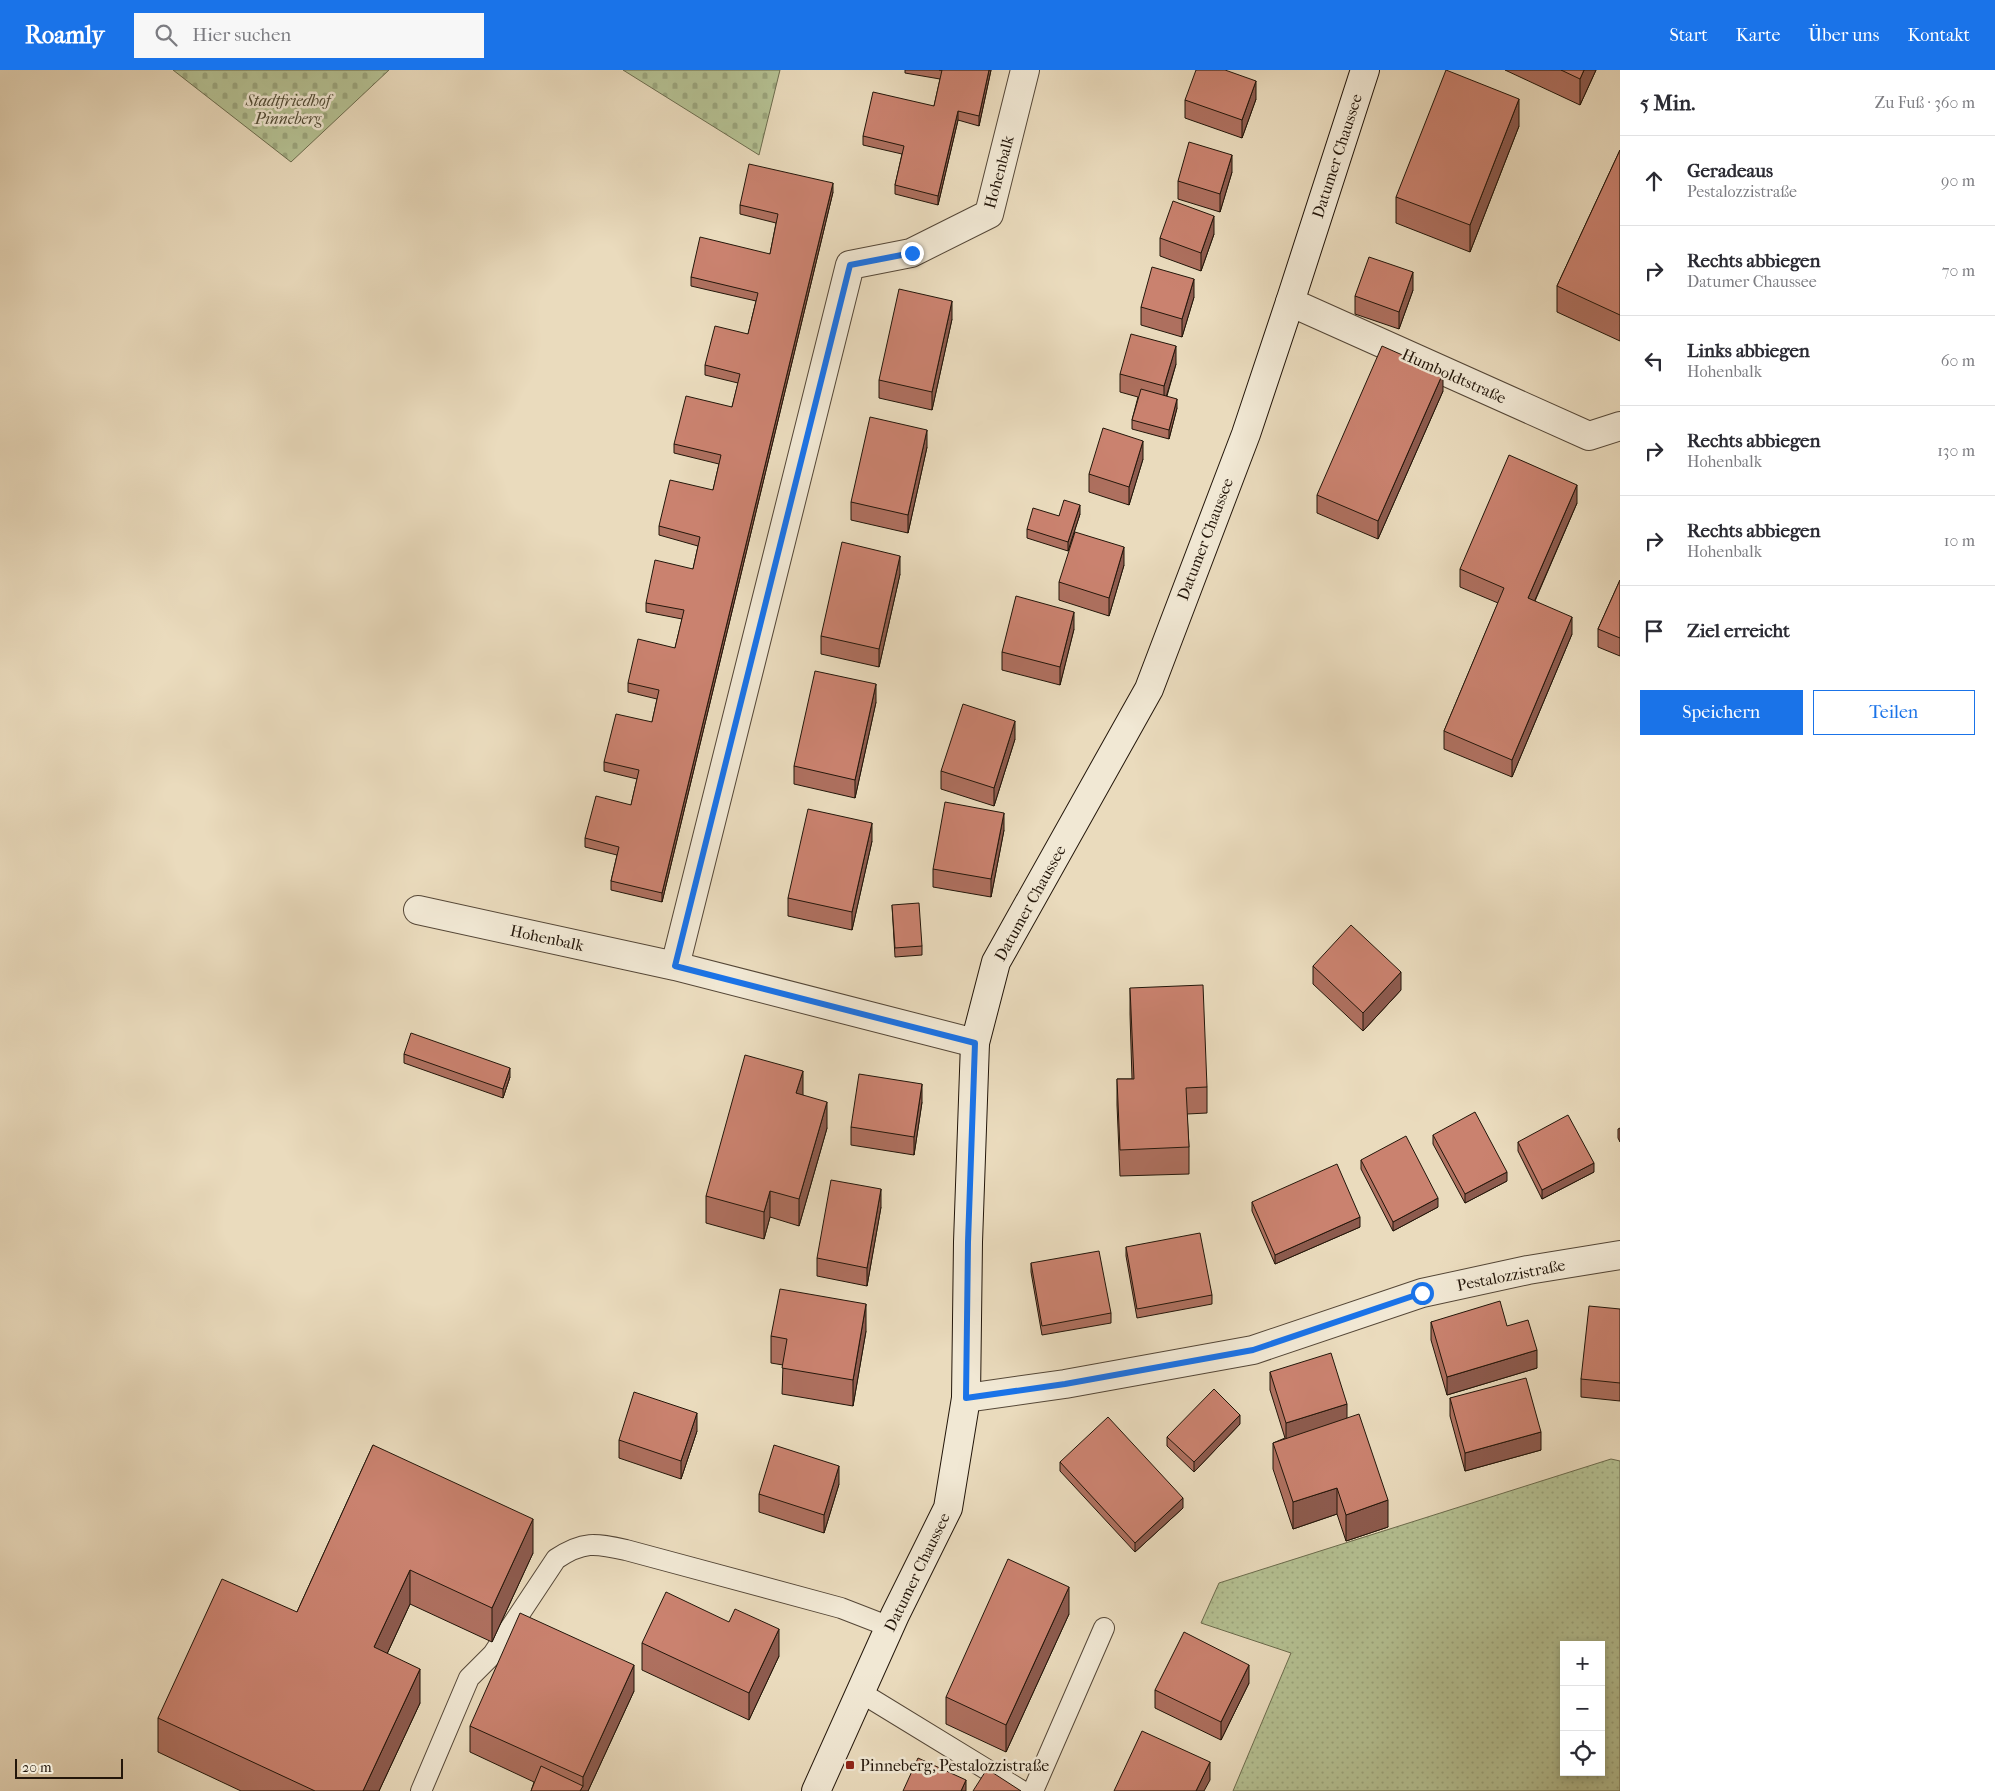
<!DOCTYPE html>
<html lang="de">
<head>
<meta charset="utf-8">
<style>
  body { margin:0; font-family:"IM FELL French Canon",serif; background:#f7f7f7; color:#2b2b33 }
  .controls { position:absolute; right:15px; bottom:15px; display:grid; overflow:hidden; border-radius:0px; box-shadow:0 2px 8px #0003 }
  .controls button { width:45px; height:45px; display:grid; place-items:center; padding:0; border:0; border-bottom:1px solid #e1e1e2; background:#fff; color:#2b2b33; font:25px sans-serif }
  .scale { position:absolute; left:15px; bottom:12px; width:108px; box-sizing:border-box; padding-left:5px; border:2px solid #23160a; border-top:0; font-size:14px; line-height:18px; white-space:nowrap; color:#23160a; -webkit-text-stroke:4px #f1e8d4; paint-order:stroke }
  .stop { position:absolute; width:15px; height:15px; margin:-11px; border:4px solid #1a73e8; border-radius:50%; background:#fff }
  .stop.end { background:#1a73e8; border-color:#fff; box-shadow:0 1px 5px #0008 }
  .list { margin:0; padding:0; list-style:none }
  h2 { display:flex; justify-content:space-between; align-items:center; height:65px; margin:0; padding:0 20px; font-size:21px }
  h2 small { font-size:16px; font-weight:400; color:#7c7c81 }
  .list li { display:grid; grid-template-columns:32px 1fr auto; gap:15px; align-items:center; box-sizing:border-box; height:90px; padding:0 20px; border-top:1px solid #e1e1e2 }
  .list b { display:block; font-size:19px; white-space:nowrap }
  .list p { margin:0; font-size:16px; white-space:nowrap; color:#7c7c81 }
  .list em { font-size:16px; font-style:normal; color:#7c7c81 }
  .actions { display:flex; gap:10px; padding:15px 20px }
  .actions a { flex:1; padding:11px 0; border:1px solid #1a73e8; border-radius:0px; text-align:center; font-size:18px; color:#1a73e8 }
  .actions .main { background:#1a73e8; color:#fff }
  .icon { flex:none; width:28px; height:28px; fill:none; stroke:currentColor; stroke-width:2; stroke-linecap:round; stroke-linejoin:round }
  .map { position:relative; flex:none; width:1620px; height:1721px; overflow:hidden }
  header { display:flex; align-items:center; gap:30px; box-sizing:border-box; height:70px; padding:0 25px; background:#1a73e8; color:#fff }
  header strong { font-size:24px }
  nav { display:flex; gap:28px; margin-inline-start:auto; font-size:18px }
  .search { width:350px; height:45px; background:#f7f7f7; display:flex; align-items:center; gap:12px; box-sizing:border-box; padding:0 18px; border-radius:0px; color:#7c7c81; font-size:19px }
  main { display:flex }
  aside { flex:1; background:#fff }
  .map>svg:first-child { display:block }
</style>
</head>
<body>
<header>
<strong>Roamly</strong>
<div class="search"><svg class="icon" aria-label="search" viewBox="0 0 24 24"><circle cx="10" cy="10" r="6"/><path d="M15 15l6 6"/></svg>Hier suchen</div>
<nav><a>Start</a><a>Karte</a><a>Über uns</a><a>Kontakt</a></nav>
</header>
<main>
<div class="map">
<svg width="1620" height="1721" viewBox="0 0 1620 1721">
  <defs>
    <pattern id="grass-dots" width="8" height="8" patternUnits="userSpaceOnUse" patternTransform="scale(1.25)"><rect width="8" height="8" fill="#b5c193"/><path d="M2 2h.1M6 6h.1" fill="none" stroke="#9ba57d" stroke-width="1.8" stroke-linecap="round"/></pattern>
    <pattern id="cemetery-stones" width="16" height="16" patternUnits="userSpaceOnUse" patternTransform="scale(1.25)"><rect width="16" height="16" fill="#b5c193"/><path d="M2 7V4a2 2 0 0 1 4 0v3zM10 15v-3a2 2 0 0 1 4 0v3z" fill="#9ba57d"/></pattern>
  </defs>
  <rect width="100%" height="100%" fill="#eadbbd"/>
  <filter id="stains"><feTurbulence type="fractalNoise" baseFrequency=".004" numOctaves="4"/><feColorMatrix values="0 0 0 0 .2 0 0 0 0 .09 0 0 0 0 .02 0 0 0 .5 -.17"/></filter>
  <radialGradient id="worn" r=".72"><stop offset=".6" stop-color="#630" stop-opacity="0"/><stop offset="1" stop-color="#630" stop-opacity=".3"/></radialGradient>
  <path fill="url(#grass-dots)" stroke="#6c6c4e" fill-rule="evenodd" d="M1611 1389 1620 1391V1721H1233L1291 1583 1201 1553 1219 1513ZM1564 1575H1601V1702H1564Z"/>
  <path fill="url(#cemetery-stones)" stroke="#6c6c4e" d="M173 0H389L291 92Z
    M623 0H780L759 85Z"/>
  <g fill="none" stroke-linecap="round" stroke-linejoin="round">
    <g stroke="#554737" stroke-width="22">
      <path id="lane" d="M860 1622 1022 1721
        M421 1721 469 1608 493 1584 556 1489C583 1471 595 1473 626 1480L841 1538 890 1557
        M1033 1721 1104 1558"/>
    </g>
    <g stroke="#554737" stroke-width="30">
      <path id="street" d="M1290 232 1589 366 1620 356
        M418 840 675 896
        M975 973 675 896 850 195 911 183 989 144 1025 0
        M966 1328 1065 1314 1253 1280 1422 1223 1528 1200 1620 1185"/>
    </g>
    <g stroke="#23160a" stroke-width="30">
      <path id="secondary" d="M816 1721 895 1545 948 1438 966 1328 968 1172 975 973 996 892 1149 619 1246 364 1290 232 1365 0"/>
    </g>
    <use href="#lane" stroke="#f1e8d4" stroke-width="20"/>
    <use href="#street" stroke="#f1e8d4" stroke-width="28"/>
    <use href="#secondary" stroke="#f1e8d4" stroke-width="28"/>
  </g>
  <path fill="#ae705f" stroke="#23160a" d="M905 0H991L979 56 958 50 938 135 895 124V115L902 84 863 75V66L934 36 940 9 905 3Z
    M1505 0H1596L1580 35Z
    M1256 29 1242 68 1185 48V30Z
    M1519 56 1470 182 1396 153V127Z
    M1620 80V271L1557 242V216Z
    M1232 102 1220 142 1178 129V111Z
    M833 122 662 832 611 820V811L617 785 585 777V768L631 735 637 709 604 701V692L652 652 657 629 628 622V613L675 578 682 549 646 542V533L693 499 698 476 659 465V456L713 420 719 394 674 383V374L732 337 738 313 705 305V295L748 264 756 231 691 216V207L770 184 776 153 740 144V135Z
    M1214 164 1201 201 1160 186V168Z
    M1413 220 1399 259 1355 244V226Z
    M1194 227 1182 267 1141 255V237Z
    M952 249 932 340 879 328V310Z
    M1176 294 1167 326 1177 338 1169 369 1132 359V350L1138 327 1120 322V304Z
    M1443 321 1378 469 1317 443V425Z
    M927 377 908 463 851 450V432Z
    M1143 389 1129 435 1089 422V404Z
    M1577 433 1535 531 1572 564 1512 707 1444 679V661L1498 533 1460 517V499Z
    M1080 444 1068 481 1027 468V459L1059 446Z
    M1124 495 1109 546 1059 530V512Z
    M900 504 879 597 821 584V566Z
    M1620 510V586L1598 577V559Z
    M1074 559 1060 615 1002 600V582Z
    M876 632 855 728 794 714V696Z
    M1015 669 994 736 941 719V701Z
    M1004 760 991 827 933 817V799Z
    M872 771 852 860 788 846V828Z
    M892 835 922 876V885L895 887Z
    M1313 896 1401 920 1363 961 1313 914Z
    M1130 918 1207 1017V1043L1187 1044 1189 1077V1104L1120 1106 1117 1035V1009H1132L1130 944Z
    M404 984 510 1007 503 1028 404 993Z
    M803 1025 827 1058 799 1156 770 1147 764 1169 706 1153V1126Z
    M922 1032 914 1085 851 1075V1057Z
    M1620 1058V1072L1618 1068V1059Z
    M1433 1065 1507 1111 1465 1133 1433 1074Z
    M1518 1072 1594 1102 1542 1129 1518 1081Z
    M1361 1090 1438 1137 1393 1161 1361 1099Z
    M1252 1132 1360 1157 1275 1194 1252 1141Z
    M881 1137 867 1216 817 1206V1188Z
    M1126 1177 1212 1225V1234L1137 1248 1126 1186Z
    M1031 1193 1111 1243V1253L1042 1265 1031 1202Z
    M1620 1239V1331L1581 1327V1309Z
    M1431 1252 1507 1256 1537 1298 1447 1325 1431 1270Z
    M866 1261 853 1336 782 1324 783 1295 771 1293V1266Z
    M1270 1302 1347 1348 1388 1457 1346 1471 1337 1444 1293 1459 1273 1399V1373L1285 1368 1270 1320Z
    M1450 1328 1541 1380 1465 1401 1450 1346Z
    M1240 1354 1194 1402 1167 1376V1367Z
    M697 1361 681 1409 619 1388V1370Z
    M373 1375 533 1483 492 1572 410 1534 387 1584 420 1633 379 1721H241L158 1682V1648L297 1542Z
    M1060 1392 1183 1438 1135 1482 1060 1401Z
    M839 1414 824 1463 759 1442V1424Z
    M1069 1544 1006 1682 946 1654V1627Z
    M729 1552 779 1586 749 1650 642 1600V1573Z
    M1249 1613 1221 1670 1155 1638V1620Z
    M634 1621 588 1721H531L534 1712 470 1682V1656Z"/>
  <path fill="#8d5b4e" stroke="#23160a" d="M989 0H991L979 56V46Z
    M1584 0H1596L1580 35V9Z
    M1256 11V29L1242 68V50Z
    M1519 29V56L1470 182V155Z
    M958 41V50L938 135V126Z
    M1232 85V102L1220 142V124Z
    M833 113V122L662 832V823Z
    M1214 146V164L1201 201V183Z
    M1413 202V220L1399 259V242Z
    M1194 209V227L1182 267V249Z
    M952 231V249L932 340V322Z
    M1176 276V294L1164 334V316Z
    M1443 303V321L1378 469V451Z
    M1177 329V338L1169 369V360Z
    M927 360V377L908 463V445Z
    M1143 371V389L1129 435V417Z
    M1577 415V433L1528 546V528Z
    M1080 435V444L1068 481V472Z
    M1124 477V495L1109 546V528Z
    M900 486V504L879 597V579Z
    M1074 542V559L1060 615V597Z
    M1572 547V564L1512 707V690Z
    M876 614V632L855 728V710Z
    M1015 651V669L994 736V718Z
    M1004 743V760L991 827V809Z
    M872 753V771L852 860V842Z
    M1401 902V920L1363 961V943Z
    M510 998V1007L503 1028V1019Z
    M803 1001V1028L796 1023Z
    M922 1014V1032L914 1085V1067Z
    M827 1032V1058L799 1156V1129Z
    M1594 1093V1102L1542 1129V1120Z
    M1507 1102V1111L1465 1133V1124Z
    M881 1119V1137L867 1216V1198Z
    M770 1121V1147L764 1169V1142Z
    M1438 1128V1137L1393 1161V1152Z
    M1360 1147V1157L1275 1194V1185Z
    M866 1234V1261L853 1336V1310Z
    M1537 1280V1298L1447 1325V1307Z
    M1347 1334V1352L1286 1371V1353Z
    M697 1343V1361L681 1409V1391Z
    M1240 1345V1354L1194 1402V1392Z
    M1541 1362V1380L1465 1401V1383Z
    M839 1396V1414L824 1463V1445Z
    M1337 1418V1444L1293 1459V1432Z
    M1183 1428V1438L1135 1482V1473Z
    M1388 1430V1457L1346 1471V1445Z
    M533 1449V1483L492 1572V1538Z
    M410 1500V1534L374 1612V1577Z
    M1069 1517V1544L1006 1682V1655Z
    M779 1559V1586L749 1650V1623Z
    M634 1595V1621L588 1721H580L583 1716V1707Z
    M1249 1595V1613L1221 1670V1652Z
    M420 1599V1633L379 1721H363Z
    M1210 1692V1710L1204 1721H1196Z
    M966 1710V1721H961Z"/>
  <path fill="#ca826f" stroke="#23160a" d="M939 0H989L979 46 958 41 938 126 895 115 904 76 863 66 873 22 934 36 942 0Z
    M1196 0H1225L1256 11 1242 50 1185 30Z
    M1446 0 1519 29 1470 155 1396 127Z
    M1561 0H1584L1580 9Z
    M1189 72 1232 85 1220 124 1178 111Z
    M1620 80V245L1557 216Z
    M749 94 833 113 662 823 611 811 619 777 585 768 596 726 631 735 639 700 604 692 616 644 652 652 659 620 628 613 638 569 675 578 684 540 646 533 655 490 693 499 700 467 659 456 670 410 713 420 721 385 674 374 686 326 732 337 740 304 705 295 715 256 748 264 758 223 691 207 700 167 770 184 778 144 740 135Z
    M1173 131 1214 146 1201 183 1160 168Z
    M1369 187 1413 202 1399 242 1355 226Z
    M1152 197 1194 209 1182 249 1141 237Z
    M899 219 952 231 932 322 879 310Z
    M1131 264 1176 276 1164 316 1120 304Z
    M1382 276 1443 303 1378 451 1317 425Z
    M1141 319 1177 329 1169 360 1132 350Z
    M870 347 927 360 908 445 851 432Z
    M1103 358 1143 371 1129 417 1089 404Z
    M1509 385 1577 415 1528 528 1572 547 1512 690 1444 661 1504 518 1460 499Z
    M1064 430 1080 435 1068 472 1027 459 1033 438 1059 446Z
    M1075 462 1124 477 1109 528 1059 512Z
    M842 472 900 486 879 579 821 566Z
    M1620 510V568L1598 559Z
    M1016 526 1074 542 1060 597 1002 582Z
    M815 601 876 614 855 710 794 696Z
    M963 634 1015 651 994 718 941 701Z
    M945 732 1004 743 991 809 933 799Z
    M808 739 872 753 852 842 788 828Z
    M919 833 922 876 895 878 892 835Z
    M1351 855 1401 902 1363 943 1313 896Z
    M1203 915 1207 1017 1186 1018 1189 1077 1120 1080 1117 1009H1134L1130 918Z
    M411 963 510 998 503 1019 404 984Z
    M745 985 803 1001 796 1023 827 1032 799 1129 770 1121 764 1142 706 1126Z
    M859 1004 922 1014 914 1067 851 1057Z
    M1475 1042 1507 1102 1465 1124 1433 1065Z
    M1568 1045 1594 1093 1542 1120 1518 1072Z
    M1406 1066 1438 1128 1393 1152 1361 1090Z
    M1337 1094 1360 1147 1275 1185 1252 1132Z
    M831 1110 881 1119 867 1198 817 1188Z
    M1200 1163 1212 1225 1137 1239 1126 1177Z
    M1099 1181 1111 1243 1042 1256 1031 1193Z
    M780 1219 866 1234 853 1310 782 1298 787 1269 771 1266Z
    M1500 1231 1507 1256 1528 1250 1537 1280 1447 1307 1431 1252Z
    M1589 1236 1620 1239V1313L1581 1309Z
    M1331 1283 1347 1334 1286 1353 1270 1302Z
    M1526 1308 1541 1362 1465 1383 1450 1328Z
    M1214 1319 1240 1345 1194 1392 1167 1367Z
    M634 1322 697 1343 681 1391 619 1370Z
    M1359 1344 1388 1430 1346 1445 1337 1418 1293 1432 1273 1373Z
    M1108 1347 1183 1428 1135 1473 1060 1392Z
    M373 1375 533 1449 492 1538 410 1500 374 1577 420 1599 363 1721H315L158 1648 222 1509 297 1542Z
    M774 1375 839 1396 824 1445 759 1424Z
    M1008 1489 1069 1517 1006 1655 946 1627Z
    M666 1522 729 1552 735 1539 779 1559 749 1623 642 1573Z
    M520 1543 634 1595 583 1707 470 1656Z
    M1184 1562 1249 1595 1221 1652 1155 1620Z
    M1142 1661 1210 1692 1196 1721H1114Z
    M918 1688 966 1710 961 1721H903Z
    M541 1696 583 1716 580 1721H531Z
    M987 1699 1021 1721H973Z"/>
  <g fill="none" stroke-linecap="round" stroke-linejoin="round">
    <path stroke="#1a73e8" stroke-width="6" d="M912 183 850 195 675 896 975 973 968 1172 966 1328 1065 1314 1253 1280 1422 1223"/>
  </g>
  <rect fill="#8f2418" stroke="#f1e8d4" stroke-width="2" x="845" y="1690" width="10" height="10" rx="2.5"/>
  <g text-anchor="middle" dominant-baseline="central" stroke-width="5" stroke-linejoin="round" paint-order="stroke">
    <g font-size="16" font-style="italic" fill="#4f4933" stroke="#f1e8d4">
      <text x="288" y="30">Stadtfriedhof<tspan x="288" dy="18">Pinneberg</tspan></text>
    </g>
    <g font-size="16" fill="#23160a" stroke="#f1e8d4">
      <text transform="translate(1337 86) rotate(-72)">Datumer Chaussee</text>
      <text transform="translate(999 102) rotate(-75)">Hohenbalk</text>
      <text transform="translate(1454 306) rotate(24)">Humboldtstraße</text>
      <text transform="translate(1205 469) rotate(-69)">Datumer Chaussee</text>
      <text transform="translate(1030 833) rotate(-61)">Datumer Chaussee</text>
      <text transform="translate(547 868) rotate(12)">Hohenbalk</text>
      <text transform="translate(1511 1205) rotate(-11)">Pestalozzistraße</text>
      <text transform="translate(917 1502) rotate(-64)">Datumer Chaussee</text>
    </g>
    <g font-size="16" fill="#23160a" stroke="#f1e8d4" text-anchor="start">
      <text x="860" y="1695">Pinneberg, Pestalozzistraße</text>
    </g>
  </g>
  <rect width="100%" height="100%" filter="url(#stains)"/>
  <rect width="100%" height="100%" fill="url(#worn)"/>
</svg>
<div class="controls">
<button>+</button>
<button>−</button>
<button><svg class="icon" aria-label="locate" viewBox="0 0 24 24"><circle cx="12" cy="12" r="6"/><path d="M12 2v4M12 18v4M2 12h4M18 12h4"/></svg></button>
</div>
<div class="scale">20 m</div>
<div class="stop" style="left:1422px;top:1223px"></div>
<div class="stop end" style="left:912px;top:183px"></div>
</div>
<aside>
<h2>5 Min.<small>Zu Fuß · 360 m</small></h2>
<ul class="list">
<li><svg class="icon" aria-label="ahead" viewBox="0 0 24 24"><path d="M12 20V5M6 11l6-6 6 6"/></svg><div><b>Geradeaus</b><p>Pestalozzistraße</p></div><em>90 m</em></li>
<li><svg class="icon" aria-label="right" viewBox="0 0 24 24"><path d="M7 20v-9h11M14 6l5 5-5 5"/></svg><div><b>Rechts abbiegen</b><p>Datumer Chaussee</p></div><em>70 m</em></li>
<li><svg class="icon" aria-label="left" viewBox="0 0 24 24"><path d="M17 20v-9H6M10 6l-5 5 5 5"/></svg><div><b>Links abbiegen</b><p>Hohenbalk</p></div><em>60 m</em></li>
<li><svg class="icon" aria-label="right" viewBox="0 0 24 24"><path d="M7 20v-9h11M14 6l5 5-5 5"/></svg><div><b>Rechts abbiegen</b><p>Hohenbalk</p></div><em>130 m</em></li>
<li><svg class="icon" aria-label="right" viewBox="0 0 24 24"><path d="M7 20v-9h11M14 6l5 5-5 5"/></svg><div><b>Rechts abbiegen</b><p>Hohenbalk</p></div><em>10 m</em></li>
<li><svg class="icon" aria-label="arrive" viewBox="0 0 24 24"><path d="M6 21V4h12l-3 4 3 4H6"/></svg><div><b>Ziel erreicht</b></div></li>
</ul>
<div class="actions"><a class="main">Speichern</a><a>Teilen</a></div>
</aside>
</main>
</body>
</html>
